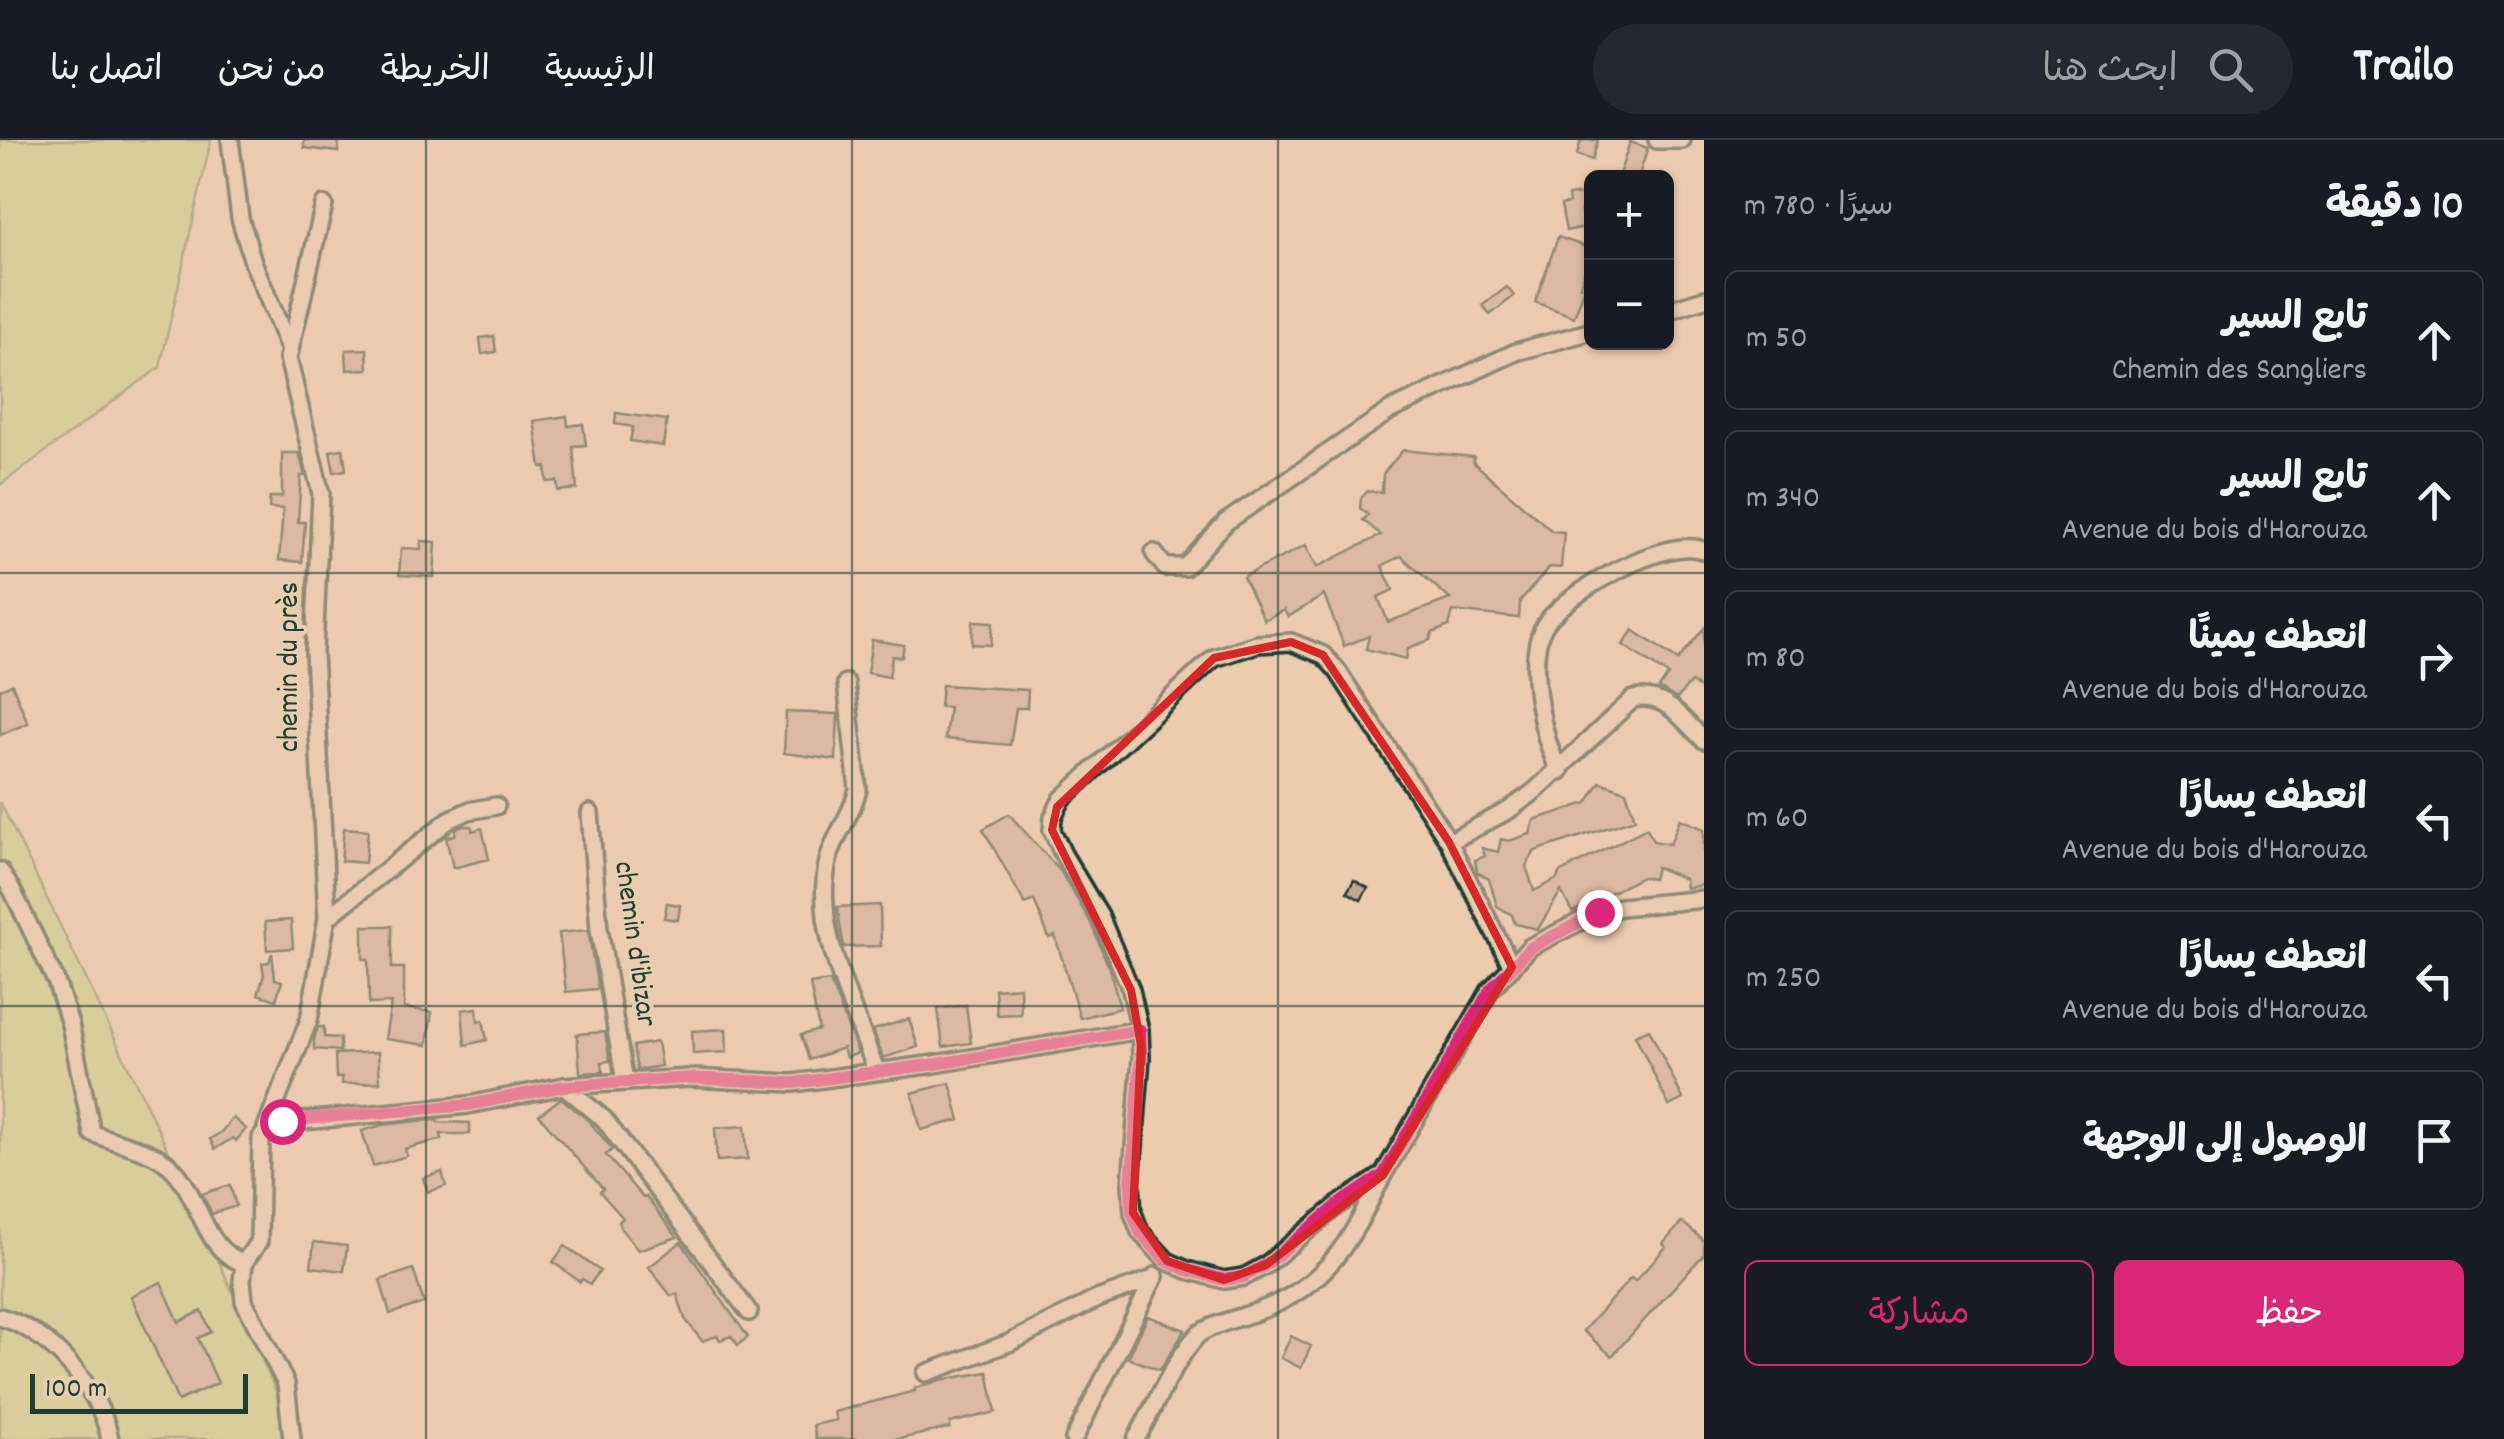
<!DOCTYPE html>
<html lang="ar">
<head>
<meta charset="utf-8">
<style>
  body { margin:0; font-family:Dekko,"Playpen Sans Arabic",sans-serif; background:#242831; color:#f1f3f6; direction:rtl }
  .controls { position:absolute; right:30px; top:30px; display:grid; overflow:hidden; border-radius:15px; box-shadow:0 2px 8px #0004 }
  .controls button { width:90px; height:90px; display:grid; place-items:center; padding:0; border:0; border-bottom:2px solid #363941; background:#171b24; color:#f1f3f6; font:50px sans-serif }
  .scale { position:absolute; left:30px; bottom:25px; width:218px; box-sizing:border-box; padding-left:10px; border:5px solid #1f3d34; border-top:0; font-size:28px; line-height:35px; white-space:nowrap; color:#1f3d34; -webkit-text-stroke:8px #e8cdaf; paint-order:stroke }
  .stop { position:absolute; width:30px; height:30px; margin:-22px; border:8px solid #db2777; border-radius:50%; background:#fff }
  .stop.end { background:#db2777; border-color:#fff; box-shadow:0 2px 10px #0008 }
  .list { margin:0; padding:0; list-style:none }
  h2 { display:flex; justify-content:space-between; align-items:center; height:130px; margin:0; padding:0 40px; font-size:42px }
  h2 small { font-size:32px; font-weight:400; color:#9ea1a6 }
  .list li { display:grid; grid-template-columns:65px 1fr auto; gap:30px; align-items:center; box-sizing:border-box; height:140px; margin:0 20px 20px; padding:0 20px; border:2px solid #363941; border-radius:15px }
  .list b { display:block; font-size:38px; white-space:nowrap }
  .list p { margin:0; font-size:32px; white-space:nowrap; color:#9ea1a6 }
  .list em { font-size:32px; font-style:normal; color:#9ea1a6 }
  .actions { display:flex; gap:20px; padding:30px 40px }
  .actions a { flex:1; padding:22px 0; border:2px solid #db2777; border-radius:15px; text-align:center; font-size:35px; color:#db2777 }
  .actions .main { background:#db2777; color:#fff }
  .icon { flex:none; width:55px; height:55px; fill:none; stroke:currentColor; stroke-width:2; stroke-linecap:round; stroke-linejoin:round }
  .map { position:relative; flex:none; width:1704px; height:1299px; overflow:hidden; direction:ltr }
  header { display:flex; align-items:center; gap:60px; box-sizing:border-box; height:140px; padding:0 50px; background:#171b24; border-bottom:2px solid #363941 }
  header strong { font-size:48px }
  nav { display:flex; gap:55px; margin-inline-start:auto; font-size:35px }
  .search { width:700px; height:90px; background:#242831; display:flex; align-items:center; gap:25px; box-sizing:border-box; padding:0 35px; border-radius:55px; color:#9ea1a6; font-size:38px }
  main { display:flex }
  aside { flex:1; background:#171b24 }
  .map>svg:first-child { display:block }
</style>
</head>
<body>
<header>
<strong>Trailo</strong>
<div class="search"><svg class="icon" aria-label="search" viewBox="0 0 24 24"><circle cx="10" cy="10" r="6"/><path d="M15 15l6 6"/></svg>ابحث هنا</div>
<nav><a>الرئيسية</a><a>الخريطة</a><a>من نحن</a><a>اتصل بنا</a></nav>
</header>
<main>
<aside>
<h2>10 دقيقة<small>سيرًا · 780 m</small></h2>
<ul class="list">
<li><svg class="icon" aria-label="ahead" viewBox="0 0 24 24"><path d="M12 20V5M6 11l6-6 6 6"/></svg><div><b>تابع السير</b><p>Chemin des Sangliers</p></div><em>50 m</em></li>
<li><svg class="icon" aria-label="ahead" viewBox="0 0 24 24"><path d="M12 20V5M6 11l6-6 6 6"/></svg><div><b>تابع السير</b><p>Avenue du bois d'Harouza</p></div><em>340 m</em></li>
<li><svg class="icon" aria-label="right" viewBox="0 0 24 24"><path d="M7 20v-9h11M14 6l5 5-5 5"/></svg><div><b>انعطف يمينًا</b><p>Avenue du bois d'Harouza</p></div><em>80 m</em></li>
<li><svg class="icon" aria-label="left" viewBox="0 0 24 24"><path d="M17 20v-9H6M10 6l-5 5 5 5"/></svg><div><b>انعطف يسارًا</b><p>Avenue du bois d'Harouza</p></div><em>60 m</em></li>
<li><svg class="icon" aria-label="left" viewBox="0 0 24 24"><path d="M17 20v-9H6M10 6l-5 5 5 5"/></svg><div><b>انعطف يسارًا</b><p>Avenue du bois d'Harouza</p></div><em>250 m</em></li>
<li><svg class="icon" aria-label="arrive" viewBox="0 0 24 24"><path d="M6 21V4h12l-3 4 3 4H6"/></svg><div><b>الوصول إلى الوجهة</b></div></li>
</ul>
<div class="actions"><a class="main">حفظ</a><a>مشاركة</a></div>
</aside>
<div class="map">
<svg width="1704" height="1299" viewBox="0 0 1704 1299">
  <rect width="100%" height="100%" fill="#eccbaf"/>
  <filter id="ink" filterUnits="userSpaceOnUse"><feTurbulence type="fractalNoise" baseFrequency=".01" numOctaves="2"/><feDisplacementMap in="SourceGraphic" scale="20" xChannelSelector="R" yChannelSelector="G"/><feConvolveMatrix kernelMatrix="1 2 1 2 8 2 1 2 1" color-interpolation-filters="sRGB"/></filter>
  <g filter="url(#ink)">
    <path fill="#c2d084" stroke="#70865c" stroke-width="2.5" d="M0 0H211L160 227 0 345Z
      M0 662C103 873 206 1083 296 1299H0Z"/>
    <path fill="#c7a492" stroke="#1f3d34" stroke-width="2.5" fill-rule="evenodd" d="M304 0H339L338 12 304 8Z
      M1581 0H1598L1592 20 1577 15Z
      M1630 2 1648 8 1638 38H1618Z
      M1592 53V71H1581L1585 87 1566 91 1561 65 1569 63 1568 56Z
      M1558 97 1592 109 1580 146 1585 148 1574 177 1535 162Z
      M1507 147 1514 156 1490 175 1483 165Z
      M494 196 496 212 482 214 480 198Z
      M367 209 368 229 347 230 346 210Z
      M616 273 667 280 663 306 630 301 633 287 615 284Z
      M567 276 568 286 583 284 586 305 573 306 577 349 558 351 557 341 547 342 546 327H541L534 281Z
      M343 309 346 330 334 332 330 311Z
      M1403 310 1474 317 1473 322 1552 391 1564 392 1561 428 1550 427 1520 461 1519 478 1453 471 1449 486 1432 493 1430 500 1408 508 1406 519 1366 509 1369 496 1344 506 1324 455 1288 477 1284 470 1264 480 1243 437 1306 405 1317 427 1381 395 1363 380 1368 375 1360 368 1361 358 1367 351 1382 352 1383 334ZM1401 416 1450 459 1388 482 1378 457 1393 450 1382 426Z
      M282 313H299L305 336H301L298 382H305L302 422 279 420 283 369 269 368 270 357H282Z
      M421 401 436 402 434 437 399 435 401 408 421 409Z
      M973 481 993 482 991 505 972 504Z
      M1704 488V552L1691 542 1677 559 1659 548 1668 535 1623 505 1633 490 1678 520Z
      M872 500 904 505 902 517 892 516 889 537 867 533Z
      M12 544 28 583 0 595V549Z
      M942 545 1028 550 1027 568H1016L1010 605 945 599 949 567H940Z
      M786 572 838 574 836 620 784 613Z
      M1600 642 1626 651 1635 679 1535 711 1526 726 1534 751 1557 739 1559 733 1647 688 1653 701 1670 704 1680 679 1704 689V745L1686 748 1685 739 1656 727 1653 739 1642 737 1572 772 1561 751 1538 789 1515 784 1512 775 1497 766 1489 739 1477 732 1475 720 1485 716 1482 708 1498 712 1501 699 1509 701 1530 694 1534 680 1587 663Z
      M1009 674 1061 732 1090 781 1110 830 1120 868 1080 878 1055 796 1049 798 1034 760 1025 764 983 689Z
      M463 686H472V691L482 688 489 719 453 728 446 697 455 695 456 689Z
      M344 688 368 690 365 723 341 721Z
      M1354 740 1368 748 1361 760 1347 752Z
      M667 763 680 765 678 780 664 778Z
      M880 765 881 806 844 807 837 767Z
      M291 780 293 808 267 810 265 782Z
      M363 786H392V828H404V868L432 872 427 905 385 899 391 863 369 864 368 819H363Z
      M588 790 598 849 566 852 559 793Z
      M272 813 275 839 282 841 276 860 258 854 264 835 262 823 269 822Z
      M830 841 858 913 846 918 843 908 809 920 801 895 819 890 810 844Z
      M1020 847 1021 874 997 875 995 849Z
      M966 865 971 903 943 907 938 869Z
      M477 868 478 881 483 880 487 900 465 905 462 870Z
      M909 879 918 907 883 918 873 890Z
      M318 887H324V897L340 898V911L314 909V899Z
      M726 889 727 912 693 914 692 891Z
      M1649 889 1683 959 1669 966 1635 895Z
      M605 892 610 921 602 922 603 932 580 933 577 894Z
      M657 902 661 926 637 930 633 906Z
      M378 912 380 942 342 944V937L336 938 335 914Z
      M950 943 960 980 921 990 912 953Z
      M561 958 589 981 608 1004 613 1009 606 1015 643 1058 646 1057 677 1097 638 1110 621 1089 619 1082 623 1078 600 1052 603 1049 539 975Z
      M233 978 246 989 236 1001 233 998 215 1009 210 999 221 992Z
      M437 979 438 982 470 983V994H441L442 999 405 1009 407 1016 373 1026 362 991 382 985Z
      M745 986 748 1019 717 1021 715 988Z
      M442 1032 446 1046 428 1052 423 1038Z
      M230 1045 236 1066 212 1074 202 1054Z
      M1682 1082 1704 1101V1114L1612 1216 1583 1191 1631 1138 1635 1141 1666 1107 1663 1104Z
      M314 1102 347 1106 344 1131 311 1127Z
      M681 1102 748 1197 738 1205 731 1196 720 1200 717 1196 702 1201 685 1179 677 1154 671 1156 649 1127Z
      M565 1106 600 1131 590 1144 582 1139 580 1142 553 1122Z
      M413 1129 424 1163 390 1174 380 1140Z
      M161 1142 179 1182 202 1171 211 1192 198 1198 218 1243 178 1261 131 1156Z
      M1148 1176 1185 1190 1160 1230 1128 1218Z
      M1291 1196 1311 1206 1301 1228 1281 1218Z
      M988 1232 996 1272 950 1283V1288L899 1299H816L813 1285 836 1280 834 1272 915 1251V1248L940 1240Z"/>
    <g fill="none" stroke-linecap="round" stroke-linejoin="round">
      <g stroke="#1f3d34" stroke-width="22">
        <path id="street" d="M230 0 240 78 253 122 289 208
          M1657 0H1682
          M1666 171 1704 159
          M1154 413 1165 427H1185L1226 382 1391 270 1516 212 1592 191
          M846 543 858 649C853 674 834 695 828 721 812 791 854 865 876 931
          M1560 631C1542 600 1526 521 1543 488 1560 455 1670 393 1704 411
          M590 673 599 789 625 942
          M1449 702 1509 670 1535 651 1633 559C1666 552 1682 580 1704 600
          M0 731 12 750 56 841 70 884 92 993C117 1004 151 1008 171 1027 201 1055 202 1111 244 1123
          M327 778 449 680 468 671 496 666
          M1140 890 1131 850 1100 776 1063 714 1052 690 1053 677 1062 659 1214 518 1257 504 1291 502 1323 515 1337 530 1449 702 1512 827
          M564 946 604 979 749 1172
          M266 988 309 880 327 778 314 512 321 354 288 218 324 65
          M0 1177C50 1191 100 1249 110 1299
          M926 1233 1009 1203 1097 1159 1153 1139
          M292 1299 286 1244 244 1161 242 1141 244 1123 259 1101 261 998 272 984 468 965 564 946 690 938 793 943 935 924 1140 890 1141 918 1131 1044 1133 1073 1140 1092 1167 1121 1187 1130 1224 1140 1244 1137 1266 1125 1338 1065 1383 1035 1490 850 1530 807 1599 772 1621 767 1704 759
          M1074 1299 1155 1136
          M1136 1299C1153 1270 1173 1223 1195 1198 1204 1186 1243 1177 1259 1171 1328 1145 1350 1101 1381 1039"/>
      </g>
      <use href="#street" stroke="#e8cdaf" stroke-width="15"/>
    </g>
  </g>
  <g fill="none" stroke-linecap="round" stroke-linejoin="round" filter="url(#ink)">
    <path stroke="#db2777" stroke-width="12" d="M282 981 468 965 564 946 690 938 793 943 936 924 1140 890 1141 918 1131 1044 1132 1072 1140 1092 1166 1121 1187 1130 1224 1140 1244 1137 1266 1125 1338 1065 1383 1035 1490 850 1530 808 1599 772"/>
  </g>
  <path d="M0 0H1704V1299H0ZM1291 502 1323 515 1449 702 1512 827 1383 1035 1266 1125 1224 1140 1167 1121 1133 1073 1141 905 1131 850 1052 690 1057 667 1214 518Z" fill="#eccbaf" fill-opacity=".55" fill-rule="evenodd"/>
  <path fill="none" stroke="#d62828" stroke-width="8" stroke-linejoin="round" d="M1291 502 1323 515 1449 702 1512 827 1383 1035 1266 1125 1224 1140 1167 1121 1133 1073 1141 905 1131 850 1052 690 1057 667 1214 518Z"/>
  <path fill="none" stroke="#1f3d34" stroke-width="2.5" stroke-opacity="0.55" d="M426 0V1299M852 0V1299M1278 0V1299M0 433H1704M0 866H1704"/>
  <g text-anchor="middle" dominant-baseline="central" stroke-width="8" stroke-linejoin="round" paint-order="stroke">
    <g font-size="30" fill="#1f3d34" stroke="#e8cdaf">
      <text transform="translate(291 527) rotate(-90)">chemin du près</text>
      <text transform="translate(633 804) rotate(82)">chemin d'ibizar</text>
    </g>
  </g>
</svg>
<div class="controls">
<button>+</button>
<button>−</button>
</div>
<div class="scale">100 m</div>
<div class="stop" style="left:282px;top:981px"></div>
<div class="stop end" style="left:1599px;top:772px"></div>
</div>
</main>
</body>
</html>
